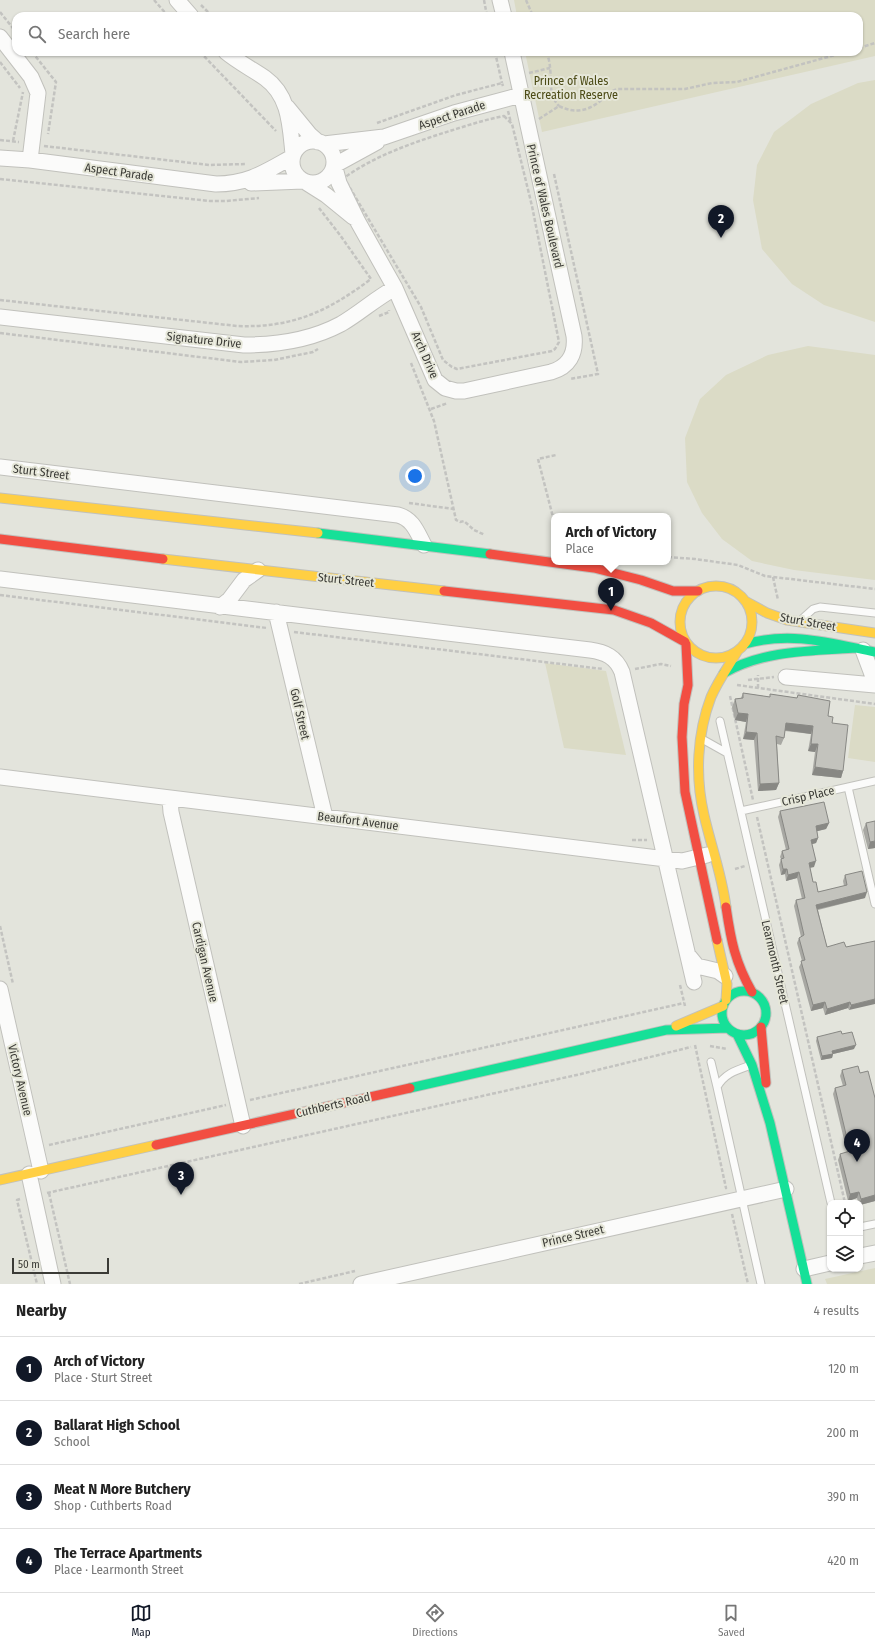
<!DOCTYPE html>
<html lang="en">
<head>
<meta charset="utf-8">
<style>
  body { margin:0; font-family:"Fira Sans Condensed",sans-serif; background:#f2f2f2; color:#222 }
  .controls { position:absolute; right:12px; bottom:12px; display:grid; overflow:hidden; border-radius:8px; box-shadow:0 1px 3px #0004 }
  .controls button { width:36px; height:36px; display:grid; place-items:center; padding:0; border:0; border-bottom:1px solid #e0e0e0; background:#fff; color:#222; font:20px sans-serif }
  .scale { position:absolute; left:12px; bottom:10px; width:97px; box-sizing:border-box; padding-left:4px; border:2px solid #3b3b36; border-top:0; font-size:11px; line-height:14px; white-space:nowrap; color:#3b3b36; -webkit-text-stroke:3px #e6e7d9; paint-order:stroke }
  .you { position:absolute; left:415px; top:476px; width:14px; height:14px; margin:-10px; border:3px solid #fff; border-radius:50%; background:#1a73e8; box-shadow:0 0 0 6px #1a73e833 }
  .badge { display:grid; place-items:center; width:26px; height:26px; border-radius:50%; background:#111827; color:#fff; font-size:13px; font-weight:700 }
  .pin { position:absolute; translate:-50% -33px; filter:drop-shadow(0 1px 2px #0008) }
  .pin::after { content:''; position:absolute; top:21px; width:14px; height:12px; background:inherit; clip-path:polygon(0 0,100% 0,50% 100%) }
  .popup { position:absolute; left:551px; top:513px; width:120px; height:52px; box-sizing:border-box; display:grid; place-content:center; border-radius:8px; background:#fff; filter:drop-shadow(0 1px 3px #0005); font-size:13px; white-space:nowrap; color:#767676 }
  .popup b { font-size:15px; color:#222 }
  .popup::after { content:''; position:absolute; left:50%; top:100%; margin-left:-8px; border:8px solid transparent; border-top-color:#fff }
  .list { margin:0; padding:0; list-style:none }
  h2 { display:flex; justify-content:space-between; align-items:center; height:52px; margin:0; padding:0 16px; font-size:17px }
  h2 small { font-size:13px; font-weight:400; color:#767676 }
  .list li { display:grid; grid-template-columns:26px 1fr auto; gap:12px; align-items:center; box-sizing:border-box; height:64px; padding:0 16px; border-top:1px solid #e0e0e0 }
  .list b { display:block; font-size:15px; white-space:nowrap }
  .list p { margin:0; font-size:13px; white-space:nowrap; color:#767676 }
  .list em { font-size:13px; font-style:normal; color:#767676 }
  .icon { flex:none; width:22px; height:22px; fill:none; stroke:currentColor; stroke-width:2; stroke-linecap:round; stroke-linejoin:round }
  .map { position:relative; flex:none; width:875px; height:1284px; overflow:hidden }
  .search { position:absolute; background:#fff; box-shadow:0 1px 3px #0004; left:12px; right:12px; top:12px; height:44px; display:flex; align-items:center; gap:10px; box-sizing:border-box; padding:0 14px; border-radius:12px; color:#767676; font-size:15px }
  .sheet { height:308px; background:#fff }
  nav { display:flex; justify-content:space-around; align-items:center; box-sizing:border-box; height:56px; border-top:1px solid #e0e0e0; background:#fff; font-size:11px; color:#767676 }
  nav a { display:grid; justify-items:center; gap:2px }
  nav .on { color:#111827 }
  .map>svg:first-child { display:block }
</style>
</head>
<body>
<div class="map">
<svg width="875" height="1284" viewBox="0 0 875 1284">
  <rect width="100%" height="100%" fill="#e3e4dc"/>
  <path fill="#dbdbc6" d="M514 0H875V56L542 132 525 52H859V16H517Z
    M875 80V322L824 305 792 284 762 249 753 200 757 165 774 132 811 104 858 83Z
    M808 346 875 355V580L794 570 752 561 722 539 702 513 687 482 685 438 700 399 726 375 768 355Z
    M545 663 606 671 626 755 564 748Z
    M855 705 875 707V762L848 758Z
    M875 1268V1284H827L825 1279Z"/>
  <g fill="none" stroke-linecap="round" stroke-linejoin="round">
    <g stroke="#c1c1bc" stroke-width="9">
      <path id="lane" d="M803 618 813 609 820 607 875 613
        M720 721 831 1203
        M702 739 727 753
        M848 787 875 904
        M741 811 875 781
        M711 1062 717 1087
        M751 1065C737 1070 725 1073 717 1087L761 1284
        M860 1227 875 1224"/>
    </g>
    <g stroke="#c1c1bc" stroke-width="17">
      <path id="street" d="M177 0 191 16
        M500 0 504 16
        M0 37 31 77 38 93 30 160
        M226 52C238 62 252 69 265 78 290 96 290 126 293 154
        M287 107 310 135 318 142
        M292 162a21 21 0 1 1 42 0a21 21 0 1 1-42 0Z
        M324 144 384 137 454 113 521 95
        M0 158 30 160 216 184C248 184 265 172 292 157
        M335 165 377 142
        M335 168 339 183 358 222 395 288 435 380 445 388 456 391H464L551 372C569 367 576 354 574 336L512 52
        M251 183 303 181
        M307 183 326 195 353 217
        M0 317 244 345C278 345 311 340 341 324 360 313 376 298 395 288
        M0 467 398 515C413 519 417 532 424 545
        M0 579C197 604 393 626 590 650 605 652 616 657 622 672L694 982
        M220 607 229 600 244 580 258 570
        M276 612 325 817
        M863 650 875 682
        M786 677 875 685
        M0 777 666 859 682 861 707 855
        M170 799 171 812 243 1126
        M688 955 697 966 718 971 725 976
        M0 989 41 1171
        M29 1174 53 1284
        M860 1256 875 1253
        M804 1269 830 1263
        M361 1284 786 1189"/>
    </g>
    <g stroke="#c1c1bc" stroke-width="11">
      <path id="fast" d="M318 533 490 554
        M745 644C791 631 830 643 875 652
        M724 673C764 650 811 651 856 648
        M722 1013a22 22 0 1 1 44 0a22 22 0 1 1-44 0Z
        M737 1034 752 1065 770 1123 807 1284
        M410 1088 666 1030 728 1028"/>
    </g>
    <g stroke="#c1c1bc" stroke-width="11">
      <path id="slow" d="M0 498 318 533
        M163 559 444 591
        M680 622a36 36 0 1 1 72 0a36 36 0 1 1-72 0Z
        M745 601 767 613 787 620 875 633
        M726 907C722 875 711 846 704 815 695 776 697 734 711 697 718 681 728 667 737 652
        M717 940 727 984 726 1000
        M676 1026 723 1006
        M0 1180 156 1145"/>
    </g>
    <g stroke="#c1c1bc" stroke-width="11">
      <path id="jam" d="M0 539 163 559
        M490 554 594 568 641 580 673 591H698
        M444 591 614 610 651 623 685 642
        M686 644 688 685 684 704 682 737 685 792 717 940
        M726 907C731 941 735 962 752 992
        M761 1027 766 1083
        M156 1145 410 1088"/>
    </g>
    <path stroke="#c3c3c0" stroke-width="2.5" stroke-dasharray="4 2" stroke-linecap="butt" d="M154 0 168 16
      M484 0 487 16
      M526 0 533 16
      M201 5 212 16
      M0 12 16 32
      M859 48 875 43
      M32 52 56 82 48 134
      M200 52 276 131
      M495 52 502 83
      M547 52C548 57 550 63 550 68 552 82 548 95 559 106
      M0 62 20 88
      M529 73 550 68
      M508 111 511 123
      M504 116 512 124 532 206 559 342 555 349 552 351 457 369 452 367 443 360 421 307 344 178C377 154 418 141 456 129 472 124 488 119 504 116Z
      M539 119 559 106C573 113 586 112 599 102 605 97 610 91 618 89H685L712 83 737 82 846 52
      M377 123 456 95 502 83 503 86
      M0 140 19 142
      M13 141 23 92
      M44 146 209 165 246 164
      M554 174 598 374 570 379
      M0 179 210 201H226L259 198
      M0 300 237 326C292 328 327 312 371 279L340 235 319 208
      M379 316 389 312V310
      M0 333 241 362 274 360 313 352 318 349
      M411 363 434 421 456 520 460 522 464 521 474 530 485 535
      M431 409 448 403
      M409 503 454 509
      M554 521 538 459 556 455
      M668 557 695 559 738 565 765 576 875 589
      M773 577 778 600
      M0 595 267 628
      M294 632 603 669
      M635 669 661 664 671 666
      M748 680 774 677
      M737 685 875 704
      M758 688V675
      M730 696 753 800
      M757 817 845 1203
      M632 840H647
      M735 869 745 866
      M0 926 13 984
      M680 985 685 1006
      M695 1045 726 1188H725
      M710 1046 727 1049
      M250 1100 684 1003
      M49 1145 226 1105
      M47 1193 581 1074 691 1047
      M49 1193 70 1284
      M20 1199 17 1200 37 1284
      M732 1214 748 1284
      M299 1284 355 1271"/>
    <use href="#lane" stroke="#fbfbfa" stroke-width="7"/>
    <use href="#street" stroke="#fbfbfa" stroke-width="15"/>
    <use href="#fast" stroke="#16e098" stroke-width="9"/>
    <use href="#slow" stroke="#ffcf43" stroke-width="9"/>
    <use href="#jam" stroke="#f24e42" stroke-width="9"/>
  </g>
  <path fill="#a8a8a3" d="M743 693 770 697V694L797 698 798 695 828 716 832 723 843 771 841 778 812 775 815 752 808 751 811 734 785 731 784 738 781 745 777 744 779 783 776 790 758 791 754 740 743 739 746 722 735 720 732 707 735 699 741 698Z
    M780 811 829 823 826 829 817 831 818 838 816 843 812 844 814 867 810 868 813 882 818 892 844 886 843 881 845 875 865 898 818 910 827 947H846L875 941 849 1010 848 1008 825 1015 823 1008 811 1011 799 967 802 961 797 943 799 938 801 937 794 906 796 900 802 899 797 878 786 881 785 874 781 875 779 865 781 859 780 857 782 851 786 850 778 817Z
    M866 823 875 848 868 849 863 830Z
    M842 1034 854 1049 833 1054 832 1058 821 1060 816 1041 817 1037Z
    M842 1070 860 1073 875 1098V1201L860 1205V1203H858L857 1198 848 1201 838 1160 840 1154 847 1152 833 1094 835 1088 843 1086 840 1076Z"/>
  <path fill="#888884" d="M738 713 748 714 746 722 735 720Z
    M786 723 813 726 811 734 783 730Z
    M746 732 757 733 754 740 743 739Z
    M811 744H818L815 752 808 751Z
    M815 767 843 771 841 778 812 775Z
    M779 783 776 790 758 791 760 784Z
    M829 823 826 829 814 832 816 826Z
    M818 838 816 843 809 845 811 840Z
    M875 841V848L868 849 870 842Z
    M816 861 814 867 806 868 809 863Z
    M783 869H787L785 874 781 875Z
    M799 872 797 878 786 881 788 875Z
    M867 892 865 898 814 910 816 905Z
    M875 999V1004L849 1010 851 1005Z
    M825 1002 823 1008 811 1011 813 1005Z
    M850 1002 848 1008 825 1015 827 1009Z
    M856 1045 854 1049 833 1054 832 1058 821 1060 822 1056 832 1051Z
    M859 1192 857 1198 848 1201 850 1194Z
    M875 1195V1201L860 1205V1203L861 1199Z"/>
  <path fill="#c3c3bd" stroke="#888884" d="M743 693 770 697V694L797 698 798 695 830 701 828 716 833 717 832 723 848 725 843 771 815 767 818 744H811L813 726 786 723 784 738 776 736 779 783 760 784 757 733 746 732 748 714 738 713 735 699 743 698Z
    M824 802 829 823 816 826 818 838 811 840 816 861 809 863 813 882H816L818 892 847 885 845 875 862 871 867 892 816 905 827 947 844 942 846 947 875 941V999L851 1005 850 1002 827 1009 825 1002 813 1005 801 961 805 960 799 938 804 935 796 900 805 898 799 872 788 875 787 869H783L781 859 784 858 782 851 789 849 780 811Z
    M875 821V841L870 842 866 823Z
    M841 1031 842 1034 852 1032 856 1045 832 1051 833 1054 822 1056 817 1037Z
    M858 1066 860 1073 868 1071 875 1098V1195L861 1199 859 1192 850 1194 840 1154 850 1151 835 1088 846 1085 842 1070Z"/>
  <g text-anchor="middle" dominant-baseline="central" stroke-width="4" stroke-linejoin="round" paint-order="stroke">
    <g font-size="12" fill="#4c4b16" stroke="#e6e7d9">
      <text x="571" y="81">Prince of Wales<tspan x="571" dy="14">Recreation Reserve</tspan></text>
    </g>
    <g font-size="12" fill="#3b3b36" stroke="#e6e7d9">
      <text transform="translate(452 115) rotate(-18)">Aspect Parade</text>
      <text transform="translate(119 172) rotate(8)">Aspect Parade</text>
      <text transform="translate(545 206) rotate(77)">Prince of Wales Boulevard</text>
      <text transform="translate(204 340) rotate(6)">Signature Drive</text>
      <text transform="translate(425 355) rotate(66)">Arch Drive</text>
      <text transform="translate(41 472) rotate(7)">Sturt Street</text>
      <text transform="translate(346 580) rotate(6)">Sturt Street</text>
      <text transform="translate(808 622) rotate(10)">Sturt Street</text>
      <text transform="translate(300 714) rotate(77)">Golf Street</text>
      <text transform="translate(808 796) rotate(-13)">Crisp Place</text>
      <text transform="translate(358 821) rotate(7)">Beaufort Avenue</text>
      <text transform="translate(205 962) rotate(77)">Cardigan Avenue</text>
      <text transform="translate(775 962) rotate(77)">Learmonth Street</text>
      <text transform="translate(20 1080) rotate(77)">Victory Avenue</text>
      <text transform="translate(333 1105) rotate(-13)">Cuthberts Road</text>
      <text transform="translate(573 1236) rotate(-13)">Prince Street</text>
    </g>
  </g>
</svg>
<div class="controls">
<button><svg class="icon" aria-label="locate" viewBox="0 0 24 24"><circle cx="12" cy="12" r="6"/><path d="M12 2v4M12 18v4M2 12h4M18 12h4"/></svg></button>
<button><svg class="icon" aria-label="layers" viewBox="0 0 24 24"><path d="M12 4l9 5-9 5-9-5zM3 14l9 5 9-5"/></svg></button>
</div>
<div class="scale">50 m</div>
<div class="you"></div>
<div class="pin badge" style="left:611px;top:611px">1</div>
<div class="popup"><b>Arch of Victory</b>Place</div>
<div class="pin badge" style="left:721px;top:238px">2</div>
<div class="pin badge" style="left:181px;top:1195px">3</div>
<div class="pin badge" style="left:857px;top:1162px">4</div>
<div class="search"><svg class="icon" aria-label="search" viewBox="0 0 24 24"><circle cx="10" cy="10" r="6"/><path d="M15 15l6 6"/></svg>Search here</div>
</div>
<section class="sheet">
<h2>Nearby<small>4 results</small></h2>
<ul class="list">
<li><span class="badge">1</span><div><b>Arch of Victory</b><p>Place · Sturt Street</p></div><em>120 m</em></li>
<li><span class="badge">2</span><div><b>Ballarat High School</b><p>School</p></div><em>200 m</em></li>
<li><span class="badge">3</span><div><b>Meat N More Butchery</b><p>Shop · Cuthberts Road</p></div><em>390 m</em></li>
<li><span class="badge">4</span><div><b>The Terrace Apartments</b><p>Place · Learmonth Street</p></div><em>420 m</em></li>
</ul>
</section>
<nav>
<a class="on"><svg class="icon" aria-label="map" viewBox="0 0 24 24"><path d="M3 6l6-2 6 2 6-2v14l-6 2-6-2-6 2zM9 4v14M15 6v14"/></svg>Map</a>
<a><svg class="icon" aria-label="directions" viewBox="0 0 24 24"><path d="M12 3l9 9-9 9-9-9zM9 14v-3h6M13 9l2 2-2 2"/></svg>Directions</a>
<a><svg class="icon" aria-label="saved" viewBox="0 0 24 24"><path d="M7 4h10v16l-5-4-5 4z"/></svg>Saved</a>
</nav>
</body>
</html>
